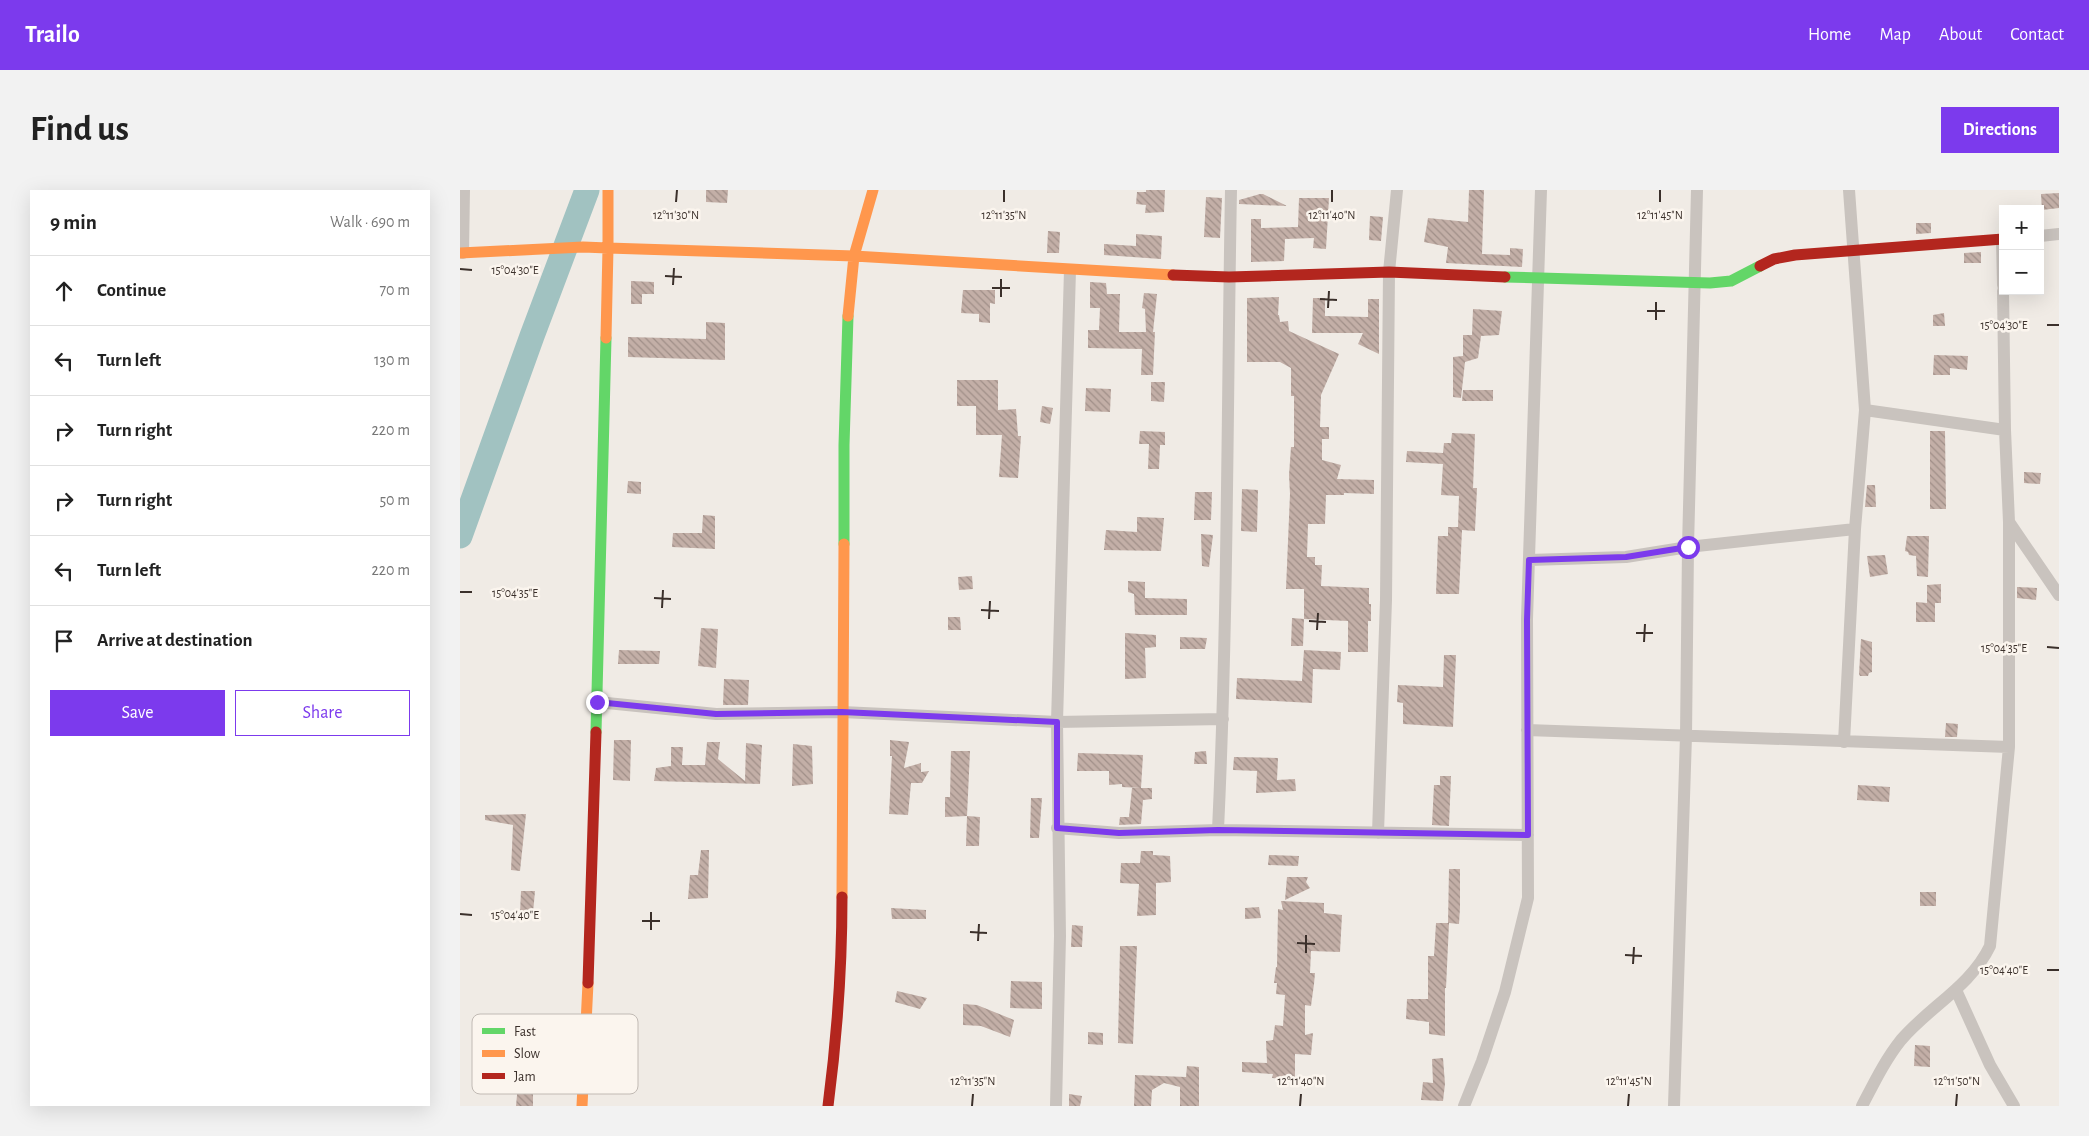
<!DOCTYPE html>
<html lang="en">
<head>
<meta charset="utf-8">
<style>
  body { margin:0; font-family:"Alegreya Sans",sans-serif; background:#f2f2f2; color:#222 }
  .controls { position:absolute; right:15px; top:15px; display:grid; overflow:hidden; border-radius:0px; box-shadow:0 5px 20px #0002 }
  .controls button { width:45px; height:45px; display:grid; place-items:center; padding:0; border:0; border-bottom:1px solid #e0e0e0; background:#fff; color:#222; font:25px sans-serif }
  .stop { position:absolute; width:15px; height:15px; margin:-11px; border:4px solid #7c3aed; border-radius:50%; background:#fff }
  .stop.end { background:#7c3aed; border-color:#fff; box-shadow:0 1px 5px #0008 }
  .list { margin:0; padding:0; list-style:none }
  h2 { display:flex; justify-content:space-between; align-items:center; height:65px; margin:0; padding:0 20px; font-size:21px }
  h2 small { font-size:16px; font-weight:400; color:#767676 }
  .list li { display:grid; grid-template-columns:32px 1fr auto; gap:15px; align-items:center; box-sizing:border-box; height:70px; padding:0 20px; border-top:1px solid #e0e0e0 }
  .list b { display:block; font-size:19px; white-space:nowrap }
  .list em { font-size:16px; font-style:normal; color:#767676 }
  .actions { display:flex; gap:10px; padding:15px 20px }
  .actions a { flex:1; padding:11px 0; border:1px solid #7c3aed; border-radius:0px; text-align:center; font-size:18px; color:#7c3aed }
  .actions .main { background:#7c3aed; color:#fff }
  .icon { flex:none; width:28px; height:28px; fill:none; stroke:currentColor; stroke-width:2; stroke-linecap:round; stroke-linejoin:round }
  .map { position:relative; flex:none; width:1599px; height:916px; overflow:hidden; border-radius:0px }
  header { display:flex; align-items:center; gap:30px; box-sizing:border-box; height:70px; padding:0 25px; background:#7c3aed; color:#fff }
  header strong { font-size:24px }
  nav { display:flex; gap:28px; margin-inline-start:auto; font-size:18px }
  .intro { display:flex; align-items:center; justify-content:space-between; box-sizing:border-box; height:120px; padding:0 30px }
  h1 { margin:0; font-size:35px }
  .button { padding:12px 22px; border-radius:0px; background:#7c3aed; color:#fff; font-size:18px; font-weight:700 }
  main { display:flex; gap:30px; padding:0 30px }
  aside { flex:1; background:#fff; border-radius:0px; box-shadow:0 5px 20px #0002 }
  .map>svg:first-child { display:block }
</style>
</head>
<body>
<header>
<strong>Trailo</strong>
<nav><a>Home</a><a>Map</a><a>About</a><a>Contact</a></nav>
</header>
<div class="intro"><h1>Find us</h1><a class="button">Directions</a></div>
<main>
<aside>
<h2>9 min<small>Walk · 690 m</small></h2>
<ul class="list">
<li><svg class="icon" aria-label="ahead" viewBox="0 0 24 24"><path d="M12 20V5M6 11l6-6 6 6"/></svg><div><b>Continue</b></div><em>70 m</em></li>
<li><svg class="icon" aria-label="left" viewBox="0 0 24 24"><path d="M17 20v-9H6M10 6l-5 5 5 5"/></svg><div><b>Turn left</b></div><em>130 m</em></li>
<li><svg class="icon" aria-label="right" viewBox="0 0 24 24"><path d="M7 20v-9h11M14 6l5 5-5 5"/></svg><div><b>Turn right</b></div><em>220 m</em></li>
<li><svg class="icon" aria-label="right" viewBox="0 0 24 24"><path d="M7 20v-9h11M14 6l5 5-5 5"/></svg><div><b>Turn right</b></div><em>50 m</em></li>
<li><svg class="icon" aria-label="left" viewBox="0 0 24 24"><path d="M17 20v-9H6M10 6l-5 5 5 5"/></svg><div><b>Turn left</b></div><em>220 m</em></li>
<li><svg class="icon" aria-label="arrive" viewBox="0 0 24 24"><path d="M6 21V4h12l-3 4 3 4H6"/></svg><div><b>Arrive at destination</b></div></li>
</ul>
<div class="actions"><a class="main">Save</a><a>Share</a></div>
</aside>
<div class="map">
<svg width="1599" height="916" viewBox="0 0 1599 916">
  <defs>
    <pattern id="building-back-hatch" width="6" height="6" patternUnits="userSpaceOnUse" patternTransform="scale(1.25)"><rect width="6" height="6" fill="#c3afa7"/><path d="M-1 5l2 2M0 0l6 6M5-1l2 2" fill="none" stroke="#a08f88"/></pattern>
  </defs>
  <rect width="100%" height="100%" fill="#f0ebe5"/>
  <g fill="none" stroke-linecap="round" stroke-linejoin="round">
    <path stroke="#a1c2c1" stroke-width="25" d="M0 346 72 146 127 0"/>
  </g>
  <path fill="url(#building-back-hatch)" d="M246 0H268L267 13 246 12Z
    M686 0H705L704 22 685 23 686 15 676 14 677 2H686Z
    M1009 0H1024L1022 64 1050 65V58L1063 59 1062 77 986 73 988 57 964 52 968 28 1008 32Z
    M1599 3V18L1582 20 1581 4Z
    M800 4H803L827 16 779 14V10Z
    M746 7 762 8 760 48 744 47Z
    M839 8H869L866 59 853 58 854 48 825 49 824 71 791 72V29H801V38L838 37Z
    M910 26 923 27 921 51 909 50Z
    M1456 33H1471V43L1456 44Z
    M588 41 600 42 599 63H587Z
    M676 44 702 46 701 69 644 65V54L676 56Z
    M1521 62V73H1504V63Z
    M171 91 194 92V104H182V114H171Z
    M630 92 646 93 647 104H660L659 142H686L685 119 682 118 684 103 697 104 693 142H695L693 185H681L682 159 628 158V140H639L640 118H630Z
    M503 100H535V114L530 113V133L519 132V124L501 123Z
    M819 107 818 125H819L820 132 828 131 829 141 879 164 861 205 860 237H869V249H862V270L881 275 877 289 914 290V304L884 303V305H866L865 334H848L847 367H855V375H862L861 396 909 398V414H911V431H908V462H888V431L844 429V399H826L830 304 829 285 831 257H834V206H831V178L820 172H787V108Z
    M853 108H865V126L908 127V109H919V164L898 154 903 143H852Z
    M1013 119 1042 121 1039 145 1021 146 1018 168 1005 172 1001 208 993 207V167L1003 166V145H1012Z
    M1484 123 1485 136H1473V125Z
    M246 132 265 133V170L168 167V147L246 149Z
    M1474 165 1508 166 1507 180 1490 178V185H1473Z
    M497 190H538V220L556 219 558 246H561L558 288 539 287 542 245H516V216H497Z
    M691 192H705L704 212 691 211Z
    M626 198 651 199 650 222 625 221Z
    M1003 200H1033V211H1002Z
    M582 216 593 218 590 234 580 232Z
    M680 241 705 242V255H700L699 279H688L689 254H679Z
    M1470 241H1485L1486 319H1470Z
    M992 243 1015 244 1013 298H1017L1015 341 1002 340 999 404H976L978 346H988V337H998L999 306 981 305 983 274 946 272 947 261 983 263 984 253H991Z
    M1564 282 1581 283 1580 294 1564 293Z
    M168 291 181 292V304L167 303Z
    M1407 295H1415L1416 317H1405Z
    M782 299 798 300 797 342 781 341Z
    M735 302H752L751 330H734Z
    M243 325 255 326V359L212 357 213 343H242Z
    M677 327 704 328 701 361 644 360 646 340 677 342Z
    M741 344 753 345 749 377 742 376Z
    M1447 346H1469L1468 387 1457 386 1456 366 1449 365 1448 362 1445 361Z
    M1425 365 1428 384 1410 387 1407 366Z
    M512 386 513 399 499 400 498 387Z
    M668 391 685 392V408L727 409V425H675L674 404 668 402Z
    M1481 394V413H1468H1475V432H1456V412L1467 413V395Z
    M1557 397 1577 398 1576 410 1557 408Z
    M488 427H500L501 440H488Z
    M832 428 844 429 843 456H831Z
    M241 438 258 439 256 478 238 476Z
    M665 443 696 445V457L685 458 686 488 665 489Z
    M720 447 747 448 745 459H720Z
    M1401 449 1412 452V482L1409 483 1408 486H1400L1399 484Z
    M159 460 200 461 199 474H158Z
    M844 460 881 462 880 480 853 479 852 513 776 509 777 488 842 491Z
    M984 465H996L993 537 943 534V513L937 512 938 495 983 497Z
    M264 489 289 490 288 515H263Z
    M1486 533 1498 534 1497 547H1485Z
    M154 550H171L170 591 153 590Z
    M430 550 449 552 444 578 461 573V582L469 581 462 593H451L448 625 429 624 432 566H430Z
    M247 552H260L258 569 285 591 286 553 302 555 300 594 194 591 196 578 211 576V557H223L222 575H245Z
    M333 554 352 556 353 594 332 596Z
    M491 561H510L507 626 485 627V607H490Z
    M746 561 747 574H734L735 562Z
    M618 563 683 565 681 598 662 597V594L649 595V581H617Z
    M774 567 818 568 817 590 835 589 836 601 796 603 797 581 773 580Z
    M980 586H991L989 636 972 635 974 595H980Z
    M1398 595 1430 597 1429 612 1397 610Z
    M672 598H692V609L683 610 681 634 659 635 660 627H669Z
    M571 608H582L579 648H570Z
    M66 624 60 681 51 680 53 635 25 630V625Z
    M507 626 520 627 519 656H506Z
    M241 660H249L248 708 228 709 230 685H238Z
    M681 661H693V665L710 666 711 692 696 693V725L677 726 679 694 660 693 661 673H680Z
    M809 665 839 666 838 676 808 675Z
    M989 679H1000V718L999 734 989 733 986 798H985V846L969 844V832L946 829 947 809H968V766H974L976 733H988Z
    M827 687H848L846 692 850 698 825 710Z
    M61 701H75L73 723H60Z
    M1460 702H1476V716H1460Z
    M821 711 864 713V723L882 725 880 762 851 761 850 783H855L854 794 851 816 845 815V845L853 843 851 865 835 864V890L812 888 813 884 782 882V872L807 873 806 851 813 850 815 835 823 836 825 805 816 804 817 793H814L816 777H817L818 719 823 720Z
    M799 717 801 728 785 729V718Z
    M431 718 466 720V729H432Z
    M612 735 623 736 622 757H611Z
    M660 756H677L673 854 658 853Z
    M551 791 582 792V819L550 818Z
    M437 801 467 808 460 819 435 812Z
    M503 814 517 815 554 830 550 847 521 836 503 835Z
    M628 842 643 843V855L628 854Z
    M1455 855 1470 856V877L1454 876Z
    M983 868 985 894 983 911 961 910 963 892 973 893 972 869Z
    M727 876 739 877V916H720V897L704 893 692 900 691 916H674L675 885 726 887Z
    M58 894H73V916H56Z
    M609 904 622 906 620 916H609Z"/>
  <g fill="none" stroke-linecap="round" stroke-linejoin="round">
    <path stroke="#c9c3be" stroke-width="12" d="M1580 46 1599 44
      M1542 49 1543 95
      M3 63 4 0
      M1543 101 1545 240
      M1549 332 1599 405
      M1069 370 1166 367 1228 357 1395 339
      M137 512 256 524 382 522 597 532 763 529
      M1067 540 1549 557
      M1384 552 1395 339 1405 220 1389 0
      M597 638 659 643 758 640 1068 645
      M758 640C768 427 767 214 771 0
      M918 643 926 410 929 82 937 0
      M1496 800 1530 875 1554 916
      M596 916 600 746 597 532 610 80
      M1004 916 1022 871 1045 802 1068 708 1067 429 1081 0
      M1214 916 1226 546 1228 357 1237 0
      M1402 916C1414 893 1425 870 1441 850 1469 817 1511 796 1530 756L1549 557V332L1545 240 1405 220"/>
    <path stroke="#63d668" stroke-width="11" d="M1045 87 1250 93 1271 91 1300 76
      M384 354V255L388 126
      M136 542 146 148"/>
    <path stroke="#ff974d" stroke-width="11" d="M148 0V58L394 66 388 126
      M413 0 394 66 713 85
      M0 63 123 57 148 58 146 148
      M382 707 384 354
      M122 916 128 793"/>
    <path stroke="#b3261e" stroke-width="11" d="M1300 76 1314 69 1335 65 1543 49
      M713 85 769 87 929 82 1045 87
      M128 793 136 542
      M368 916C377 847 382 777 382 707"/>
  </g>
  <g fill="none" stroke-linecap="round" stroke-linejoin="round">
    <path stroke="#7c3aed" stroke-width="6" d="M137 512 256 524 382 522 597 532V638L659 643 758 640 1068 645 1067 430 1069 370 1166 367 1228 357"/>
  </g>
  <path fill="none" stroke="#3b302b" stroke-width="2" d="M216 12 217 0M544 12V0M872 12V0M1200 12V0M0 79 12 80M205 86 222 87M213 95 214 78M532 98H550M541 107V89M860 109 877 110M868 118 869 101M1187 121H1205M1196 130V112M1587 135H1599M0 402H12M194 408 211 409M202 418 203 400M521 420 539 421M529 429 530 411M849 431 866 432M857 440 858 423M1176 443H1193M1184 452 1185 434M1587 457 1599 458M0 724 12 725M182 731H200M191 740V722M510 742 527 743M518 751 519 734M837 753 855 754M846 763V745M1165 765 1182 766M1173 774 1174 757M1587 780H1599M512 916 513 904M840 916 841 904M1168 916 1169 904M1496 916 1497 904"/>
  <rect x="12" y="824" width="166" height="80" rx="8" fill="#fbf5ee" stroke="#c1bab4" stroke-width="1"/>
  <rect x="22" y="838" width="23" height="6" fill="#63d668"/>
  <rect x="22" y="860" width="23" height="7" fill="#ff974d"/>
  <rect x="22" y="883" width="23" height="6" fill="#b3261e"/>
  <g font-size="14" fill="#3b302b">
    <text x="54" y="846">Fast</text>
    <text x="54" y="868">Slow</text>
    <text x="54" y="891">Jam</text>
  </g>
  <g font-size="12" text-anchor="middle" fill="#3b302b" stroke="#fbf5ee" stroke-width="5" stroke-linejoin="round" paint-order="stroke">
    <text x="216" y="29">12°11'30"N</text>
    <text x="544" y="29">12°11'35"N</text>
    <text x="872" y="29">12°11'40"N</text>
    <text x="1200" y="29">12°11'45"N</text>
    <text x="55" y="84">15°04'30"E</text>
    <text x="1544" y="139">15°04'30"E</text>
    <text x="55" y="407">15°04'35"E</text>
    <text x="1544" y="462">15°04'35"E</text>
    <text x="55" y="729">15°04'40"E</text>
    <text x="1544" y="784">15°04'40"E</text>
    <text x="513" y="895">12°11'35"N</text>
    <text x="841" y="895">12°11'40"N</text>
    <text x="1169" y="895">12°11'45"N</text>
    <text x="1497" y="895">12°11'50"N</text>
  </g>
</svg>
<div class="controls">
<button>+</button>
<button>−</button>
</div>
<div class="stop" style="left:1228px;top:357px"></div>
<div class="stop end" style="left:137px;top:512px"></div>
</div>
</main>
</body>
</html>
